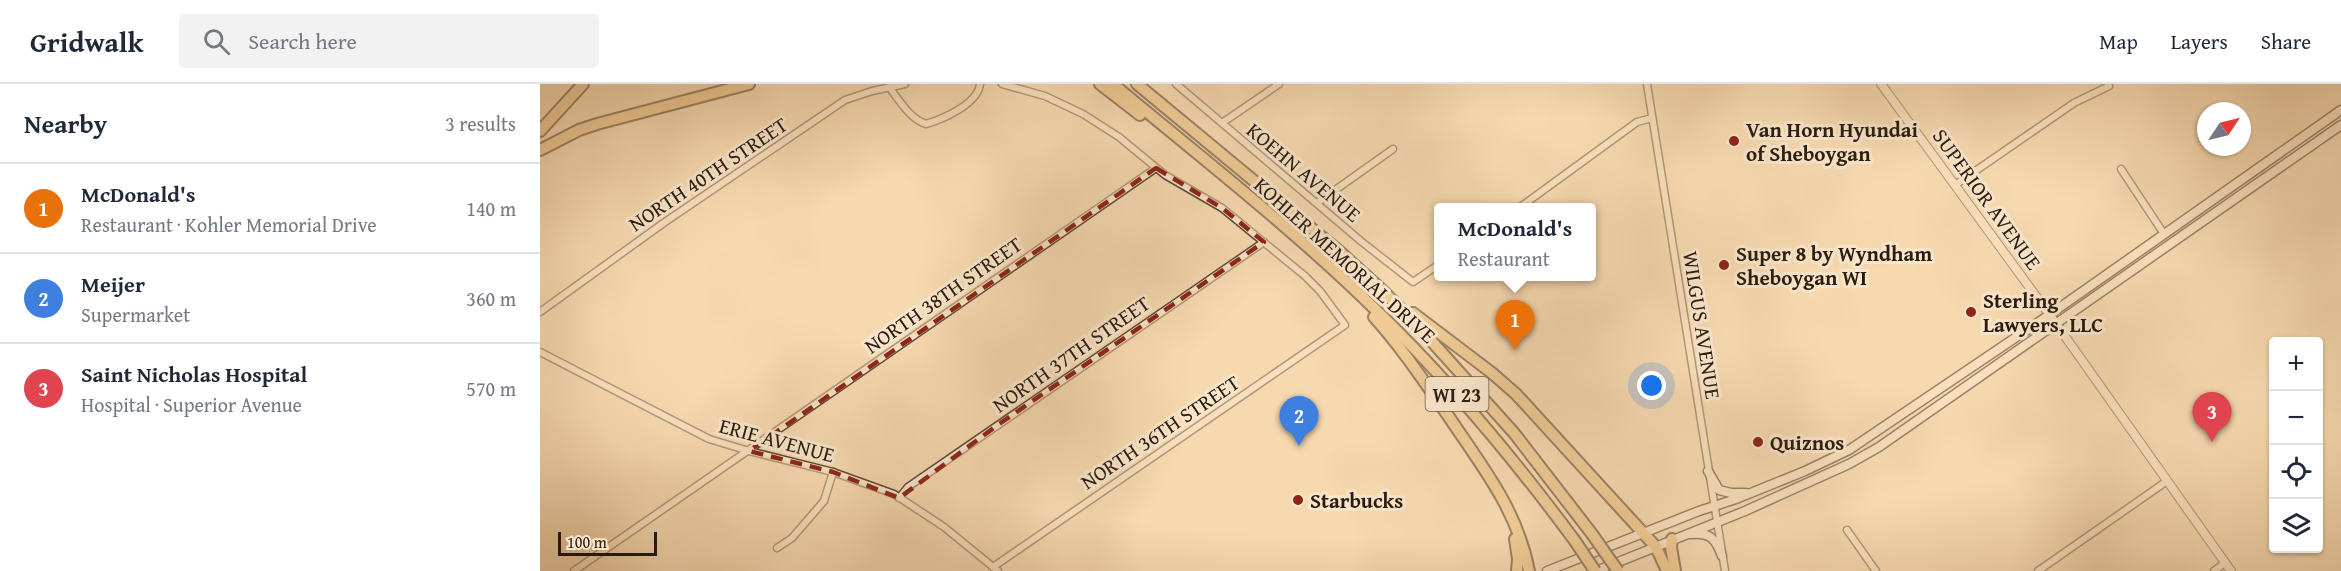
<!DOCTYPE html>
<meta charset="utf-8">
<style>
body{margin:0;font-family:"Gentium Book Plus",serif;background:#f2f2f3;color:#1f2937}
.controls{position:absolute;right:18px;bottom:18px;display:grid;overflow:hidden;border-radius:6px;box-shadow:0 2px 4px #0004}
.controls button{width:54px;height:54px;display:grid;place-items:center;padding:0;border:0;border-bottom:2px solid #e0e1e3;background:#fff;color:#1f2937;font:30px sans-serif}
.compass{position:absolute;left:1657px;top:18px;width:54px;height:54px;border-radius:50%;background:#fff;box-shadow:0 2px 4px #0004;rotate:55deg}
.scale{position:absolute;left:18px;bottom:15px;width:99px;box-sizing:border-box;padding-left:6px;border:3px solid #2a1c0d;border-top:0;font-size:16px;line-height:21px;white-space:nowrap;color:#2a1c0d;-webkit-text-stroke:4px #fae6cc;paint-order:stroke}
.you{position:absolute;left:1112px;top:302px;width:21px;height:21px;margin:-15px;border:4px solid #fff;border-radius:50%;background:#1a73e8;box-shadow:0 0 0 9px #1a73e833}
.badge{display:grid;place-items:center;width:39px;height:39px;border-radius:50%;background:#8f2418;color:#fff;font-size:20px;font-weight:700}
.pin{position:absolute;translate:-50% -50px;filter:drop-shadow(0 2px 3px #0008)}
.pin::after{content:'';position:absolute;top:32px;width:21px;height:18px;background:inherit;clip-path:polygon(0 0,100% 0,50% 100%)}
.popup{position:absolute;left:894px;top:119px;width:162px;height:78px;box-sizing:border-box;display:grid;place-content:center;border-radius:6px;background:#fff;filter:drop-shadow(0 2px 4px #0005);font-size:20px;white-space:nowrap;color:#747a83}
.popup b{font-size:22px;color:#1f2937}
.popup::after{content:'';position:absolute;left:50%;top:100%;margin-left:-12px;border:12px solid transparent;border-top-color:#fff}
.list{margin:0;padding:0;list-style:none}
h2{display:flex;justify-content:space-between;align-items:center;height:78px;margin:0;padding:0 24px;font-size:26px}
h2 small{font-size:20px;font-weight:400;color:#747a83}
.list li{display:grid;grid-template-columns:39px 1fr auto;gap:18px;align-items:center;box-sizing:border-box;height:90px;padding:0 24px;border-top:2px solid #e0e1e3}
.list b{display:block;font-size:22px;white-space:nowrap}
.list p{margin:0;font-size:20px;white-space:nowrap;color:#747a83}
.list em{font-size:20px;font-style:normal;color:#747a83}
.icon{flex:none;width:33px;height:33px;fill:none;stroke:currentColor;stroke-width:2;stroke-linecap:round;stroke-linejoin:round}
.map{position:relative;flex:none;width:1801px;height:487px;overflow:hidden}
header{display:flex;align-items:center;gap:36px;box-sizing:border-box;height:84px;padding:0 30px;background:#fff;border-bottom:2px solid #e0e1e3}
header strong{font-size:28px}
nav{display:flex;gap:33px;margin-inline-start:auto;font-size:21px}
.search{width:420px;height:54px;background:#f2f2f3;display:flex;align-items:center;gap:15px;box-sizing:border-box;padding:0 21px;border-radius:6px;color:#747a83;font-size:22px}
main{display:flex}
aside{flex:1;background:#fff}
.map>svg:first-child{display:block}
.lines{fill:none;stroke-linecap:round;stroke-linejoin:round}
.minor-casing{stroke:#5d4b36;stroke-width:9}
.tertiary-casing{stroke:#5d4b36;stroke-width:10}
.secondary-casing{stroke:#2a1c0d;stroke-width:11}
.motorway-casing{stroke:#2a1c0d;stroke-width:14}
.minor{stroke:#fae6cc;stroke-width:6}
.tertiary{stroke:#fae6cc;stroke-width:8}
.secondary{stroke:#fae6cc;stroke-width:8}
.motorway{stroke:#ecbc78;stroke-width:10}
.motorway-bridge-casing{stroke:#2a1c0d;stroke-width:14;stroke-linecap:butt}
.motorway-bridge{stroke:#ecbc78;stroke-width:10}
.marked{fill:none;stroke:#8f2418;stroke-width:4.5;stroke-dasharray:12 8;stroke-linejoin:round}
.poi-dot{fill:#8f2418;stroke:#fae6cc;stroke-width:2}
.labels{text-anchor:middle;dominant-baseline:central;stroke-width:6;stroke-linejoin:round;paint-order:stroke}
.shield{fill:#fae6cc;stroke:#685946;stroke-width:1.5}
.shield-label{font-size:20px;font-weight:bold;fill:#2a1c0d}
.poi-label{font-size:21px;font-weight:bold;fill:#2a1c0d;stroke:#fae6cc;text-anchor:start}
.street-label{font-size:21px;fill:#2a1c0d;stroke:#fae6cc}
</style>
<header>
<strong>Gridwalk</strong>
<div class="search"><svg class="icon" aria-label="search" viewBox="0 0 24 24"><circle cx="10" cy="10" r="6"/><path d="M15 15l6 6"/></svg>Search here</div>
<nav><a>Map</a><a>Layers</a><a>Share</a></nav>
</header>
<main>
<aside>
<h2>Nearby<small>3 results</small></h2>
<ul class="list">
<li><span class="badge" style="background:#e8710a">1</span><div><b>McDonald's</b><p>Restaurant · Kohler Memorial Drive</p></div><em>140 m</em></li>
<li><span class="badge" style="background:#3f7fe0">2</span><div><b>Meijer</b><p>Supermarket</p></div><em>360 m</em></li>
<li><span class="badge" style="background:#e0444e">3</span><div><b>Saint Nicholas Hospital</b><p>Hospital · Superior Avenue</p></div><em>570 m</em></li>
</ul>
</aside>
<div class="map">
<svg width="1801" height="487" viewBox="0 0 1801 487">
<rect width="100%" height="100%" fill="#f7d9b0"/>
<filter id="stains"><feTurbulence type="fractalNoise" baseFrequency=".00333" numOctaves="4"/><feColorMatrix values="0 0 0 0 .2 0 0 0 0 .09 0 0 0 0 .02 0 0 0 .5 -.17"/></filter>
<radialGradient id="worn" r=".72"><stop offset=".6" stop-color="#630" stop-opacity="0"/><stop offset="1" stop-color="#630" stop-opacity=".3"/></radialGradient>
<g class="lines">
<defs>
<g id="minor">
<path d="M636 0 822 158 873 198 898 181"/>
<path d="M1107 0 1185 487"/>
<path d="M349 3C360 17 369 34 386 40 403 35 438 20 440 0"/>
<path d="M682 39 739 0"/>
<path d="M1581 85 1624 150"/>
<path d="M1415 101 1534 19 1569 2"/>
<path d="M777 119 853 65"/>
<path d="M979 124 1097 38 1112 34"/>
<path d="M0 228 125 138 305 16 332 7 365 0"/>
<path d="M0 268 169 355 209 367 293 388 354 410 404 443 458 487"/>
<path d="M359 414 368 403 724 158"/>
<path d="M1307 446 1336 487"/>
<path d="M237 464 252 454 284 417 293 388"/>
<path d="M453 483 805 241 780 207 765 192 682 124 625 91 579 53 543 30 505 12 462 0"/>
<path d="M34 487 616 84"/>
<path d="M1498 487 1627 397"/>
<path d="M1674 487 1685 479"/>
</g>
<path id="tertiary" d="M1341 0 1517 241 1691 487"/>
<g id="secondary">
<path d="M1168 387 1179 406 1191 409H1206"/>
<path d="M1151 450C1170 448 1176 455 1182 472"/>
<path d="M1007 487 1159 427 1196 415 1265 387 1309 366 1509 231 1801 26"/>
<path d="M1056 487 1205 427 1309 380 1339 363 1801 41"/>
</g>
<g id="motorway">
<path d="M560 0 600 31"/>
<path d="M573 0C663 75 756 147 839 229 911 299 975 376 1035 457"/>
<path d="M597 0 800 168 843 207 878 242 974 349 1052 450"/>
<path d="M0 47 43 0"/>
<path d="M0 66 39 46 57 40 209 0"/>
<path d="M873 229 952 289 976 310 1116 463 1127 487"/>
<path d="M834 233C862 264 885 299 909 333 943 384 977 425 989 487"/>
<path d="M975 455 978 475 977 487"/>
<path d="M1132 455 1131 463 1135 487"/>
</g>
</defs>
<!-- minor casing -->
<use href="#minor" class="minor-casing"/>
<!-- tertiary casing -->
<use href="#tertiary" class="tertiary-casing"/>
<!-- secondary casing -->
<use href="#secondary" class="secondary-casing"/>
<!-- motorway casing -->
<use href="#motorway" class="motorway-casing"/>
<!-- minor -->
<use href="#minor" class="minor"/>
<!-- tertiary -->
<use href="#tertiary" class="tertiary"/>
<!-- secondary -->
<use href="#secondary" class="secondary"/>
<!-- motorway -->
<use href="#motorway" class="motorway"/>
<defs>
<g id="motorway-bridge">
<path d="M1052 450 1078 487"/>
<path d="M1035 457 1055 487"/>
</g>
</defs>
<!-- motorway-bridge casing -->
<use href="#motorway-bridge" class="motorway-bridge-casing"/>
<!-- motorway-bridge -->
<use href="#motorway-bridge" class="motorway-bridge"/>
</g>
<!-- marked area -->
<path d="M0 0H1801V487H0ZM616 84 682 124 724 158 459 340 359 414 293 388 209 367Z" fill="#f7d9b0" fill-opacity=".55" fill-rule="evenodd"/>
<path class="marked" d="M616 84 682 124 724 158 459 340 359 414 293 388 209 367Z"/>
<!-- markers -->
<g class="poi-dot">
<circle cx="1194" cy="57" r="6"/>
<circle cx="1184" cy="181" r="6"/>
<circle cx="1431" cy="228" r="6"/>
<circle cx="1218" cy="358" r="6"/>
<circle cx="758" cy="416" r="6"/>
</g>
<g class="labels">
<!-- shield labels -->
<rect class="shield" x="885.5" y="293" width="63" height="34" rx="4.5"/>
<g class="shield-label">
<text x="917" y="310">WI 23</text>
</g>
<!-- poi labels -->
<g class="poi-label">
<text x="1206" y="45">Van Horn Hyundai<tspan x="1206" dy="24">of Sheboygan</tspan></text>
<text x="1196" y="169">Super 8 by Wyndham<tspan x="1196" dy="24">Sheboygan WI</tspan></text>
<text x="1443" y="216">Sterling<tspan x="1443" dy="24">Lawyers, LLC</tspan></text>
<text x="1230" y="358">Quiznos</text>
<text x="770" y="416">Starbucks</text>
</g>
<!-- street labels -->
<g class="street-label">
<text transform="translate(764 88) rotate(40)">KOEHN AVENUE</text>
<text transform="translate(168 90) rotate(-34)">NORTH 40TH STREET</text>
<text transform="translate(1447 115) rotate(54)">SUPERIOR AVENUE</text>
<text transform="translate(805 176) rotate(42)">KOHLER MEMORIAL DRIVE</text>
<text transform="translate(403 211) rotate(-35)">NORTH 38TH STREET</text>
<text transform="translate(1162 241) rotate(81)">WILGUS AVENUE</text>
<text transform="translate(531 270) rotate(-35)">NORTH 37TH STREET</text>
<text transform="translate(620 348) rotate(-34)">NORTH 36TH STREET</text>
<text transform="translate(237 356) rotate(15)">ERIE AVENUE</text>
</g>
</g>
<rect width="100%" height="100%" filter="url(#stains)"/>
<rect width="100%" height="100%" fill="url(#worn)"/>
</svg>
<div class="controls">
<button>+</button>
<button>−</button>
<button><svg class="icon" aria-label="locate" viewBox="0 0 24 24"><circle cx="12" cy="12" r="6"/><path d="M12 2v4M12 18v4M2 12h4M18 12h4"/></svg></button>
<button><svg class="icon" aria-label="layers" viewBox="0 0 24 24"><path d="M12 4l9 5-9 5-9-5zM3 14l9 5 9-5"/></svg></button>
</div>
<svg class="compass" viewBox="-18 -18 36 36"><path d="M0-13l5 13h-10z" fill="#e53935"/><path d="M0 13l5-13h-10z" fill="#747a83"/></svg>
<div class="scale">100 m</div>
<div class="you"></div>
<div class="pin badge" style="left:975px;top:266px;background:#e8710a">1</div>
<div class="popup"><b>McDonald's</b>Restaurant</div>
<div class="pin badge" style="left:759px;top:362px;background:#3f7fe0">2</div>
<div class="pin badge" style="left:1672px;top:358px;background:#e0444e">3</div>
</div>
</main>
